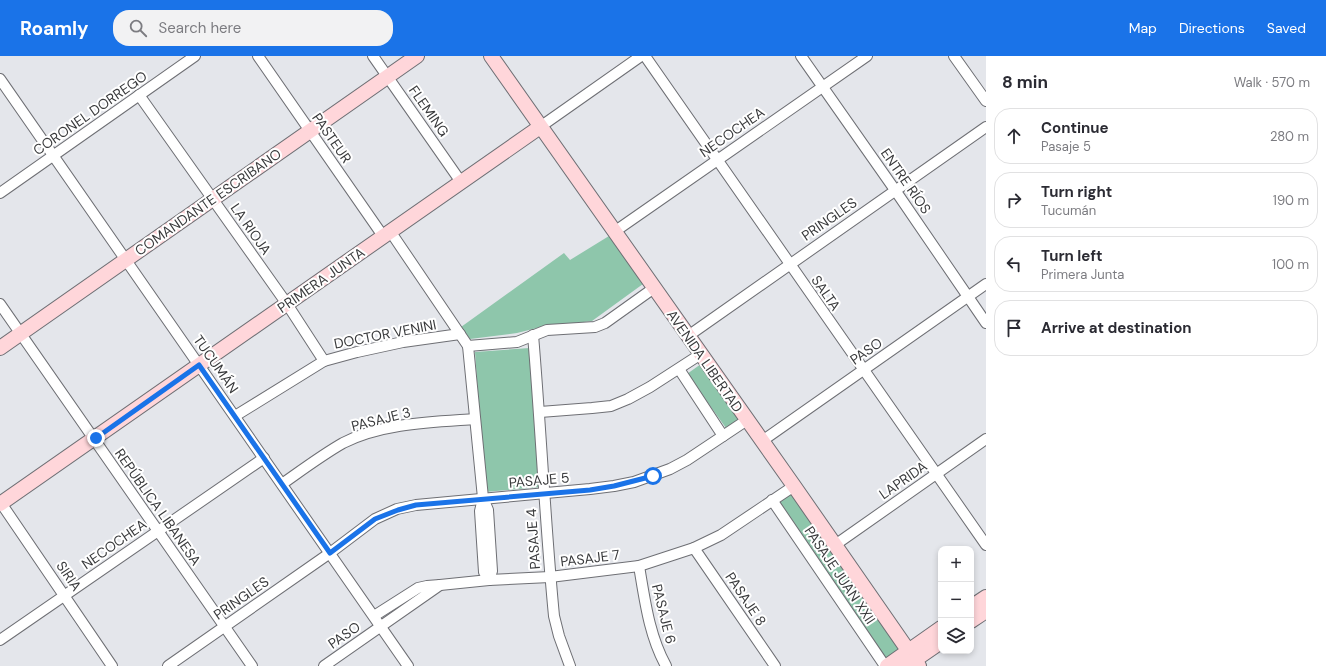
<!DOCTYPE html>
<meta charset="utf-8">
<style>
body{margin:0;font-family:"DM Sans",sans-serif;background:#f2f2f3;color:#2b2b33}
.controls{position:absolute;right:12px;bottom:12px;display:grid;overflow:hidden;border-radius:8px;box-shadow:0 2px 6px #0003}
.controls button{width:36px;height:36px;display:grid;place-items:center;padding:0;border:0;border-bottom:1px solid #e1e1e2;background:#fff;color:#2b2b33;font:20px sans-serif}
.stop{position:absolute;width:12px;height:12px;margin:-9px;border:3px solid #1a73e8;border-radius:50%;background:#fff}
.stop.end{background:#1a73e8;border-color:#fff;box-shadow:0 1px 4px #0008}
.list{margin:0;padding:0;list-style:none}
h2{display:flex;justify-content:space-between;align-items:center;height:52px;margin:0;padding:0 16px;font-size:17px}
h2 small{font-size:13px;font-weight:400;color:#7c7c81}
.list li{display:grid;grid-template-columns:26px 1fr auto;gap:12px;align-items:center;box-sizing:border-box;height:56px;margin:0 8px 8px;padding:0 8px;border:1px solid #e1e1e2;border-radius:16px}
.list b{display:block;font-size:15px;white-space:nowrap}
.list p{margin:0;font-size:13px;white-space:nowrap;color:#7c7c81}
.list em{font-size:13px;font-style:normal;color:#7c7c81}
.icon{flex:none;width:22px;height:22px;fill:none;stroke:currentColor;stroke-width:2;stroke-linecap:round;stroke-linejoin:round}
.map{position:relative;flex:none;width:986px;height:610px;overflow:hidden}
header{display:flex;align-items:center;gap:24px;box-sizing:border-box;height:56px;padding:0 20px;background:#1a73e8;color:#fff}
header strong{font-size:19px}
nav{display:flex;gap:22px;margin-inline-start:auto;font-size:14px}
.search{width:280px;height:36px;background:#f2f2f3;display:flex;align-items:center;gap:10px;box-sizing:border-box;padding:0 14px;border-radius:16px;color:#7c7c81;font-size:15px}
main{display:flex}
aside{flex:1;background:#fff}
.map>svg:first-child{display:block}
.green{fill:#8ec6ab}
.lines{fill:none;stroke-linecap:round;stroke-linejoin:round}
.street-casing{stroke:#6e6f74;stroke-width:12}
.secondary-casing{stroke:#6e6f74;stroke-width:16}
.street{stroke:#fff;stroke-width:10}
.secondary{stroke:#ffd6da;stroke-width:14}
.route{stroke:#1a73e8;stroke-width:5}
.labels{text-anchor:middle;dominant-baseline:central;stroke-width:4;stroke-linejoin:round;paint-order:stroke}
.street-label{font-size:14px;fill:#393a3c;stroke:#fff}
</style>
<header>
<strong>Roamly</strong>
<div class="search"><svg class="icon" aria-label="search" viewBox="0 0 24 24"><circle cx="10" cy="10" r="6"/><path d="M15 15l6 6"/></svg>Search here</div>
<nav><a>Map</a><a>Directions</a><a>Saved</a></nav>
</header>
<main>
<div class="map">
<svg width="986" height="610" viewBox="0 0 986 610">
<rect width="100%" height="100%" fill="#e4e6eb"/>
<!-- green -->
<g class="green">
<path d="M609 180 643 228 592 265 541 271 517 277 470 283 461 271 564 197 570 204Z"/>
<path d="M530 292 540 431 485 436 475 296Z"/>
<path d="M701 308 739 363 726 372 687 318Z"/>
<path d="M794 435 904 593 886 604 778 445Z"/>
</g>
<g class="lines">
<defs>
<g id="street">
<path d="M258 0 383 180"/>
<path d="M373 0 461 126"/>
<path d="M645 0 986 489"/>
<path d="M801 0 895 134 986 267"/>
<path d="M954 0 986 45"/>
<path d="M0 23 408 610"/>
<path d="M139 39 287 248 324 305"/>
<path d="M540 71 641 0"/>
<path d="M0 137 195 0"/>
<path d="M390 175 468 290 483 442 488 454 492 515 489 524"/>
<path d="M614 176 867 0"/>
<path d="M0 248 252 610"/>
<path d="M533 279C541 373 545 467 554 560L559 580 570 610"/>
<path d="M688 280 986 71"/>
<path d="M468 290 517 286 547 274 595 271 605 267 654 232"/>
<path d="M679 313 723 380"/>
<path d="M540 356 592 352 611 350 628 343 650 331 701 298"/>
<path d="M235 360 324 305 357 296 403 286 460 278"/>
<path d="M762 385 986 228"/>
<path d="M282 428C302 414 322 399 343 387 382 367 433 366 475 363"/>
<path d="M483 442 480 455 484 516 489 524"/>
<path d="M772 444 885 610"/>
<path d="M1 447 112 610"/>
<path d="M835 489 986 383"/>
<path d="M694 492 775 610"/>
<path d="M639 510C645 545 649 579 666 610"/>
<path d="M374 560 418 532 427 530 440 529"/>
<path d="M0 584 264 402"/>
<path d="M168 610 330 497 375 463 397 453 416 449 590 433 614 430 634 426 670 413 687 404 747 364"/>
<path d="M324 610 440 529 489 524 550 521 639 510 694 492 721 479 794 430"/>
</g>
<g id="secondary">
<path d="M491 0 794 430 919 610"/>
<path d="M0 292 417 0"/>
<path d="M0 448 540 71"/>
<path d="M971 551 986 541"/>
<path d="M971 565 986 555"/>
<path d="M887 610 941 572"/>
<path d="M906 610 941 586"/>
</g>
</defs>
<!-- street casing -->
<use href="#street" class="street-casing"/>
<!-- secondary casing -->
<use href="#secondary" class="secondary-casing"/>
<!-- street -->
<use href="#street" class="street"/>
<!-- secondary -->
<use href="#secondary" class="secondary"/>
</g>
<g class="lines">
<!-- route -->
<path class="route" d="M96 382 199 309 330 497 375 463 398 454 416 449 590 434 614 430 653 420"/>
</g>
<g class="labels">
<!-- street labels -->
<g class="street-label">
<text transform="translate(429 55) rotate(55)">FLEMING</text>
<text transform="translate(90 57) rotate(-35)">CORONEL DORREGO</text>
<text transform="translate(732 76) rotate(-35)">NECOCHEA</text>
<text transform="translate(332 82) rotate(55)">PASTEUR</text>
<text transform="translate(906 125) rotate(55)">ENTRE RÍOS</text>
<text transform="translate(208 146) rotate(-35)">COMANDANTE ESCRIBANO</text>
<text transform="translate(829 163) rotate(-35)">PRINGLES</text>
<text transform="translate(251 173) rotate(55)">LA RIOJA</text>
<text transform="translate(321 224) rotate(-35)">PRIMERA JUNTA</text>
<text transform="translate(826 237) rotate(55)">SALTA</text>
<text transform="translate(385 278) rotate(-11)">DOCTOR VENINI</text>
<text transform="translate(866 295) rotate(-35)">PASO</text>
<text transform="translate(705 305) rotate(55)">AVENIDA LIBERTAD</text>
<text transform="translate(216 308) rotate(55)">TUCUMÁN</text>
<text transform="translate(381 363) rotate(-14)">PASAJE 3</text>
<text transform="translate(539 424) rotate(-5)">PASAJE 5</text>
<text transform="translate(903 424) rotate(-35)">LAPRIDA</text>
<text transform="translate(158 451) rotate(55)">REPÚBLICA LIBANESA</text>
<text transform="translate(533 483) rotate(-94)">PASAJE 4</text>
<text transform="translate(114 488) rotate(-35)">NECOCHEA</text>
<text transform="translate(590 502) rotate(-7)">PASAJE 7</text>
<text transform="translate(840 519) rotate(56)">PASAJE JUAN XXII</text>
<text transform="translate(69 520) rotate(56)">SIRIA</text>
<text transform="translate(241 542) rotate(-35)">PRINGLES</text>
<text transform="translate(746 543) rotate(56)">PASAJE 8</text>
<text transform="translate(664 558) rotate(76)">PASAJE 6</text>
<text transform="translate(344 579) rotate(-35)">PASO</text>
</g>
</g>
</svg>
<div class="controls">
<button>+</button>
<button>−</button>
<button><svg class="icon" aria-label="layers" viewBox="0 0 24 24"><path d="M12 4l9 5-9 5-9-5zM3 14l9 5 9-5"/></svg></button>
</div>
<div class="stop" style="left:653px;top:420px"></div>
<div class="stop end" style="left:96px;top:382px"></div>
</div>
<aside>
<h2>8 min<small>Walk · 570 m</small></h2>
<ul class="list">
<li><svg class="icon" aria-label="ahead" viewBox="0 0 24 24"><path d="M12 20V5M6 11l6-6 6 6"/></svg><div><b>Continue</b><p>Pasaje 5</p></div><em>280 m</em></li>
<li><svg class="icon" aria-label="right" viewBox="0 0 24 24"><path d="M7 20v-9h11M14 6l5 5-5 5"/></svg><div><b>Turn right</b><p>Tucumán</p></div><em>190 m</em></li>
<li><svg class="icon" aria-label="left" viewBox="0 0 24 24"><path d="M17 20v-9H6M10 6l-5 5 5 5"/></svg><div><b>Turn left</b><p>Primera Junta</p></div><em>100 m</em></li>
<li><svg class="icon" aria-label="arrive" viewBox="0 0 24 24"><path d="M6 21V4h12l-3 4 3 4H6"/></svg><div><b>Arrive at destination</b></div></li>
</ul>
</aside>
</main>
